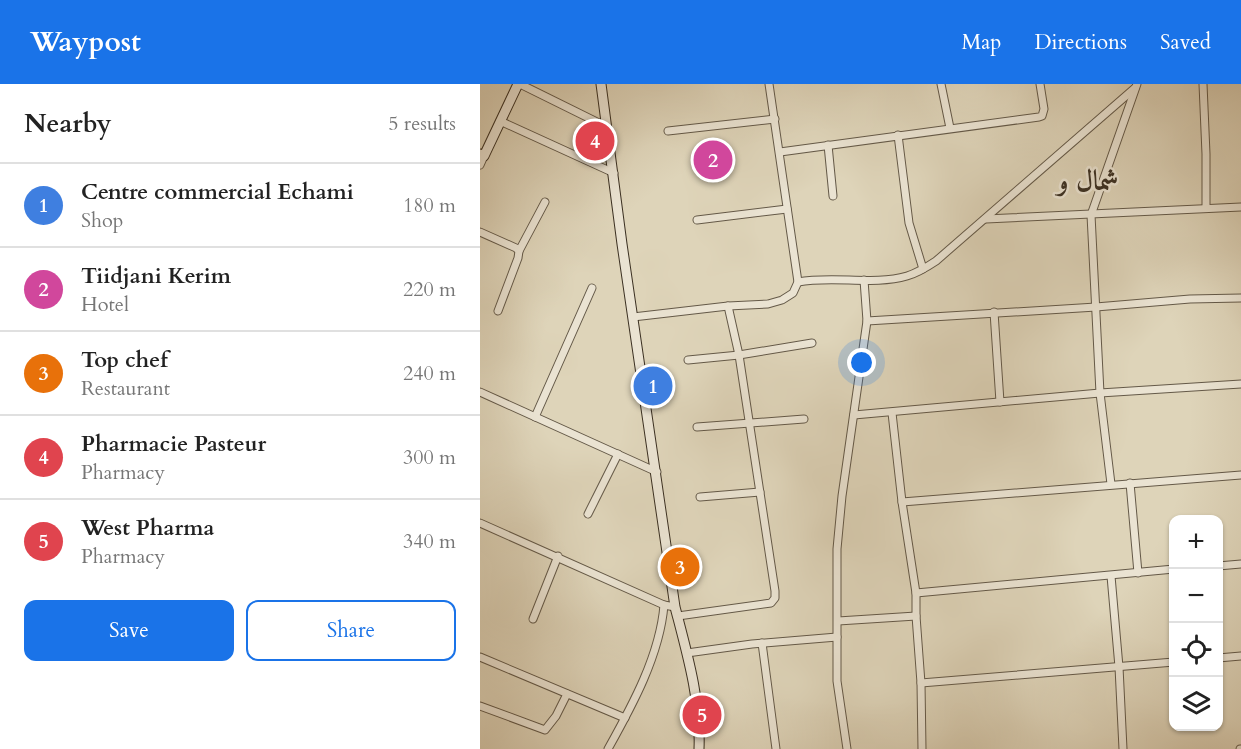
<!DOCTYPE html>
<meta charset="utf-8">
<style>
body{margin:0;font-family:Cardo,Amiri,serif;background:#f6f6f6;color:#222}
.controls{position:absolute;right:18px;bottom:18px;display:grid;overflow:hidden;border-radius:12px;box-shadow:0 2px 4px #0004}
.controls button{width:54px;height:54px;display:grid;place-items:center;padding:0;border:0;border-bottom:2px solid #e0e0e0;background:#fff;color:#222;font:30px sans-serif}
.you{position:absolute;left:382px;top:279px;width:21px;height:21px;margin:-15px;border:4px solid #fff;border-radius:50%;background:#1a73e8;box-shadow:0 0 0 9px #1a73e833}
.badge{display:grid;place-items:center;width:39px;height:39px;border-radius:50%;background:#1a73e8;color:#fff;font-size:20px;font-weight:700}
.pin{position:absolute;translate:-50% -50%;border:3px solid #fff;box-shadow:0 2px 6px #0006}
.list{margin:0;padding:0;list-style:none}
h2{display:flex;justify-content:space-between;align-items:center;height:78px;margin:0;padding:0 24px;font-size:26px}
h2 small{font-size:20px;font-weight:400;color:#767676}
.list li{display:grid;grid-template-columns:39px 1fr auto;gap:18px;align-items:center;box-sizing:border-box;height:84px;padding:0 24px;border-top:2px solid #e0e0e0}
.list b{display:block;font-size:22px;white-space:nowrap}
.list p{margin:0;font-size:20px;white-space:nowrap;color:#767676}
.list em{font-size:20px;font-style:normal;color:#767676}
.actions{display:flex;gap:12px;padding:18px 24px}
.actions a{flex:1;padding:14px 0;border:2px solid #1a73e8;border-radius:12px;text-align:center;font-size:21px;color:#1a73e8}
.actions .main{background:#1a73e8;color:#fff}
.icon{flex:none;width:33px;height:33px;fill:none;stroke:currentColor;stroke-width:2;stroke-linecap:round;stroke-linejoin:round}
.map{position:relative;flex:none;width:761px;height:665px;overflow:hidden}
header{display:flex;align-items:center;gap:36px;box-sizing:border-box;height:84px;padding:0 30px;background:#1a73e8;color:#fff}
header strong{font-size:28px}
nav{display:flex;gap:33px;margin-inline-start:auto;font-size:21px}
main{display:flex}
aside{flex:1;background:#fff}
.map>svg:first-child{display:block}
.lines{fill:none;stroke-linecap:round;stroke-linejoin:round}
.street-casing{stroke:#645948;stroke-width:9}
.secondary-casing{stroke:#3b3022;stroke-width:11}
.street{stroke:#eae3d2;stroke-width:7}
.secondary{stroke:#eae3d2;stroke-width:9}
.labels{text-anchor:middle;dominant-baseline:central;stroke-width:5;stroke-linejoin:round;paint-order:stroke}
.district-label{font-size:28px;font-weight:bold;fill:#3b3022;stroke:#eae3d2}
</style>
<header>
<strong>Waypost</strong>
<nav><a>Map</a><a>Directions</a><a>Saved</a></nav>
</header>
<main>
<aside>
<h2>Nearby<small>5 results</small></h2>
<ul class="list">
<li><span class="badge" style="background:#3f7fe0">1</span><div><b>Centre commercial Echami</b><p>Shop</p></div><em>180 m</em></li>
<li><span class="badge" style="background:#d1479c">2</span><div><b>Tiidjani Kerim</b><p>Hotel</p></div><em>220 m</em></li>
<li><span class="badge" style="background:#e8710a">3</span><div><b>Top chef</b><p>Restaurant</p></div><em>240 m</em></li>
<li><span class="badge" style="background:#e0444e">4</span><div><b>Pharmacie Pasteur</b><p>Pharmacy</p></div><em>300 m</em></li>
<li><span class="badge" style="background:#e0444e">5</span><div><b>West Pharma</b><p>Pharmacy</p></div><em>340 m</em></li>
</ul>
<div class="actions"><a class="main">Save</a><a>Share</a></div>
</aside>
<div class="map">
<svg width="761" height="665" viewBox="0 0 761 665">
<rect width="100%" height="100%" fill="#ded4b9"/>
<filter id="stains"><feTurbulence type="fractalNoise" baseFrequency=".00333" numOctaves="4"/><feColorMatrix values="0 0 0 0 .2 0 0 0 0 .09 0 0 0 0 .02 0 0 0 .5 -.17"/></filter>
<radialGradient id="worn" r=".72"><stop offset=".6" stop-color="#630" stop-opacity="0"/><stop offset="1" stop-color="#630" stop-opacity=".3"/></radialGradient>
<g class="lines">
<defs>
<g id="street">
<path d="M40 0 127 43"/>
<path d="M461 0 470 44"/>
<path d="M723 0 726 70V124"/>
<path d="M20 37 134 89"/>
<path d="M188 47 295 35"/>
<path d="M418 51 429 139 443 185"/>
<path d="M348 61 353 112"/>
<path d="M300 68 559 33 562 32 564 25 560 0"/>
<path d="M0 81 4 72"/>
<path d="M506 135 761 123"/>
<path d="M217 136 307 125"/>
<path d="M0 148 36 164 39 167 38 174 18 227"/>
<path d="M39 167 65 118"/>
<path d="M318 198C354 191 393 202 427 192 437 189 447 183 456 177L655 4"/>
<path d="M514 228 520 318"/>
<path d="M153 233 248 222 288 220 302 216 313 209 318 198 289 0"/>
<path d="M387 237 616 223 710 215 761 214"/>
<path d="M208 276 259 271 332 259"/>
<path d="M0 308 177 388"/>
<path d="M412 329 422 418 436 509V532L441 599 442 665"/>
<path d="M374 331 620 309 761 300"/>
<path d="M55 333 112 204"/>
<path d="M217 343 324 335"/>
<path d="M650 399 658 489"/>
<path d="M631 400 620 309 611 131 657 0"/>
<path d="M220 413 280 408"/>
<path d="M422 418 761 391"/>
<path d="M108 430 138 370"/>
<path d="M0 439 184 521 195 523"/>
<path d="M738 482 761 480"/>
<path d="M631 492 639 583 643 665"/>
<path d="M436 509 694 485"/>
<path d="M198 532 291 519 295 514V507L259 271 248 222"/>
<path d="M53 535 78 472"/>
<path d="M358 537 436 532"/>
<path d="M282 559 296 665"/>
<path d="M207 569 272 560 357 553"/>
<path d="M0 573 145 634"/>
<path d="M738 574 761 572"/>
<path d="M441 599 694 578"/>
<path d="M0 622 65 646 76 632 87 610"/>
<path d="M128 665C152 622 180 571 184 521"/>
<path d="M367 665 357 597V465L362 412 387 237 384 196"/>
<path d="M760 665H761"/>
</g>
<g id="secondary">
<path d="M121 0 142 160 195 523C207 569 221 617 219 665"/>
<path d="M0 70 4 72 38 0"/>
</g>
</defs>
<!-- street casing -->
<use href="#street" class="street-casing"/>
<!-- secondary casing -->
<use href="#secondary" class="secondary-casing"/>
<!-- street -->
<use href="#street" class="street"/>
<!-- secondary -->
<use href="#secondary" class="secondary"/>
</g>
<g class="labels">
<!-- district labels -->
<g class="district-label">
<text x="608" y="97">شمال و</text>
</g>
</g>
<rect width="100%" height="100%" filter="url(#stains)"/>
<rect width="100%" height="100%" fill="url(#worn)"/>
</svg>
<div class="controls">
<button>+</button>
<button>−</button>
<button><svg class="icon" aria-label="locate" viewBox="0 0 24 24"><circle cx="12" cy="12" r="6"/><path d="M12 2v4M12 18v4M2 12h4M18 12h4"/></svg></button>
<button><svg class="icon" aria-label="layers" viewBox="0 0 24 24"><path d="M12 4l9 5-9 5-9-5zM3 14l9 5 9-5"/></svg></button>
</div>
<div class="you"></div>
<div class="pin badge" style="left:173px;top:302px;background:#3f7fe0">1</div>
<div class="pin badge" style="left:233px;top:76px;background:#d1479c">2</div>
<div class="pin badge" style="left:200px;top:483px;background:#e8710a">3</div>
<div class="pin badge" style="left:115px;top:57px;background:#e0444e">4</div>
<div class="pin badge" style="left:222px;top:631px;background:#e0444e">5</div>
</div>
</main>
